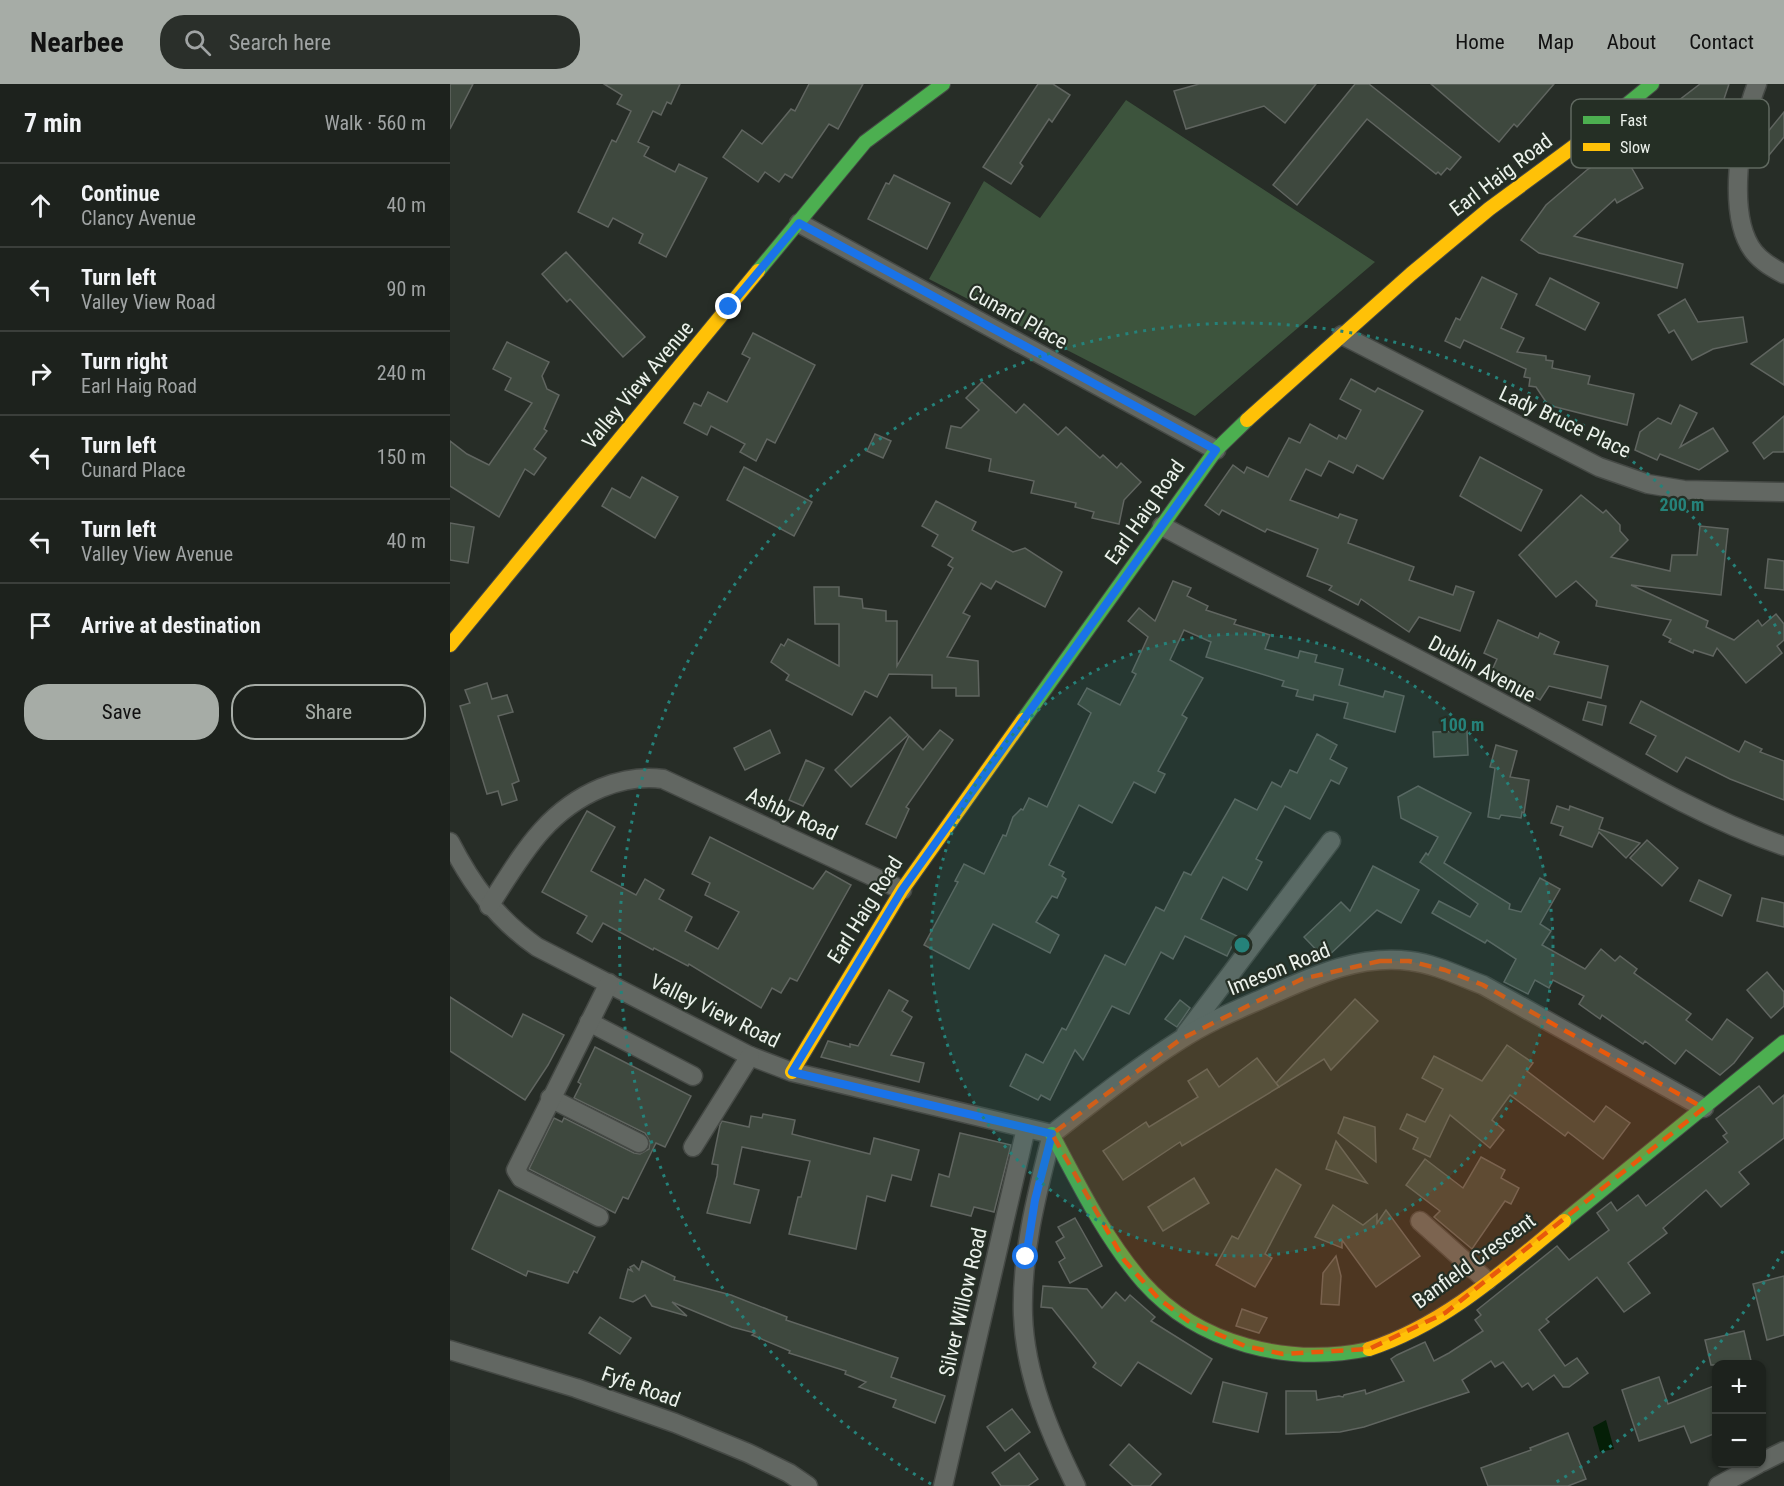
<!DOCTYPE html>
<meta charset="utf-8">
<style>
body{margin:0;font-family:"Roboto Condensed",sans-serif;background:#2a2f2a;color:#f1f3f6}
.controls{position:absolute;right:18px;bottom:18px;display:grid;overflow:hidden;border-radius:12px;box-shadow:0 2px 4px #0004}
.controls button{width:54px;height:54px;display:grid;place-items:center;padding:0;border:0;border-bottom:2px solid #3b3f3b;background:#1d221d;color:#f1f3f6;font:30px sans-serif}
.stop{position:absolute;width:18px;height:18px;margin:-14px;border:4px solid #1a73e8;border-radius:50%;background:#fff}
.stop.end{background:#1a73e8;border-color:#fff;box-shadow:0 2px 6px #0008}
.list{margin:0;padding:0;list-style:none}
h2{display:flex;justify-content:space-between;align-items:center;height:78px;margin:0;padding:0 24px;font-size:26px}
h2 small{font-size:20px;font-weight:400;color:#a0a4a4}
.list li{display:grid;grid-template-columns:39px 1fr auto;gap:18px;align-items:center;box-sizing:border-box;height:84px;padding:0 24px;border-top:2px solid #3b3f3b}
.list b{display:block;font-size:22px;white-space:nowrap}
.list p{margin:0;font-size:20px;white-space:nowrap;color:#a0a4a4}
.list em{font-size:20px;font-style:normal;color:#a0a4a4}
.actions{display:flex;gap:12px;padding:18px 24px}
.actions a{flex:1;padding:14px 0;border:2px solid #a6aca6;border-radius:24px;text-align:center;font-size:21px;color:#a6aca6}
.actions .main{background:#a6aca6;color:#111}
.icon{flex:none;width:33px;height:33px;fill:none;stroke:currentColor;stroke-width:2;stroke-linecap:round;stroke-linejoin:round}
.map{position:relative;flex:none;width:1334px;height:1402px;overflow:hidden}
header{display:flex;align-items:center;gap:36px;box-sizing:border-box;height:84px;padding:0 30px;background:#a6aca6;color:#111}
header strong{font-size:28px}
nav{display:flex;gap:33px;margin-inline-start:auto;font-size:21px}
.search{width:420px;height:54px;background:#2a2f2a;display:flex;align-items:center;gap:15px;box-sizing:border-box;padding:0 21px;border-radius:24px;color:#a0a4a4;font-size:22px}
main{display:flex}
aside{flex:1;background:#1d221d}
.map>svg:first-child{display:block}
.green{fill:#3d543d}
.water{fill:#051f07}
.building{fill:#3e483e;stroke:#606560;stroke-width:1.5}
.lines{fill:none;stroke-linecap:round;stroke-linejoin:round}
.street-casing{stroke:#454945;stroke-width:21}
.fast-casing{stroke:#454945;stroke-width:16}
.slow-casing{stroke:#454945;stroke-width:16}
.street{stroke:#626762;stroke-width:18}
.fast{stroke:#4caf50;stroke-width:14}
.slow{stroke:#ffc107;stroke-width:14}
.route{stroke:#1a73e8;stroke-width:8}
.marked{fill:#e8590c;fill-opacity:0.2;stroke:#e8590c;stroke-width:4.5;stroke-dasharray:12 8;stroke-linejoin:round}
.ring{fill:none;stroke:#25827a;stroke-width:3;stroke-dasharray:3 6}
.labels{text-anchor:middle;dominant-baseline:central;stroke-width:4.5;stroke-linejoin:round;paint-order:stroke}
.street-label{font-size:21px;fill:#ebf1eb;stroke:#252f25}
.key{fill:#252f25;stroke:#606960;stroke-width:1.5}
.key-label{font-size:16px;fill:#ebf1eb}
.centre{fill:#25827a;stroke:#252f25;stroke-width:3}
.ring-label{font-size:18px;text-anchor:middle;font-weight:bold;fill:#25827a;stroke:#252f25;stroke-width:4.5;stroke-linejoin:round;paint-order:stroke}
</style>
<header>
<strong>Nearbee</strong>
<div class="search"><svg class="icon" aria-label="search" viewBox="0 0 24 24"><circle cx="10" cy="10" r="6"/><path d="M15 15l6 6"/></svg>Search here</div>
<nav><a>Home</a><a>Map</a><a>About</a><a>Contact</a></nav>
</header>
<main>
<aside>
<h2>7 min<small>Walk · 560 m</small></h2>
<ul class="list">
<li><svg class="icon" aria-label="ahead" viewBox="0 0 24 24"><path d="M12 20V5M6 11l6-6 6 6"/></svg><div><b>Continue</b><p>Clancy Avenue</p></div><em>40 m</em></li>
<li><svg class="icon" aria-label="left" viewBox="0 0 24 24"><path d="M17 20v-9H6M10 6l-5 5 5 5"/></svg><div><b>Turn left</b><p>Valley View Road</p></div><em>90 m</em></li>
<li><svg class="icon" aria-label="right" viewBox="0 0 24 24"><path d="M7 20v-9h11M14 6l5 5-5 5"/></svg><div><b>Turn right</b><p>Earl Haig Road</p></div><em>240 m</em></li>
<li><svg class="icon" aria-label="left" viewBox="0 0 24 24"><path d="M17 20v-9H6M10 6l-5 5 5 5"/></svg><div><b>Turn left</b><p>Cunard Place</p></div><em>150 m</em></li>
<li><svg class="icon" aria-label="left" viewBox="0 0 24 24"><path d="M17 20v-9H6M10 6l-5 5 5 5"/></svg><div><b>Turn left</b><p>Valley View Avenue</p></div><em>40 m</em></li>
<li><svg class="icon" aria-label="arrive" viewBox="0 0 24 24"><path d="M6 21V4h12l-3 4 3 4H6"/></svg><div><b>Arrive at destination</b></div></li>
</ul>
<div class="actions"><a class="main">Save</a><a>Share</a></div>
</aside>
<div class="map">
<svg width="1334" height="1402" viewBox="0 0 1334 1402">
<rect width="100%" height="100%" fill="#272d27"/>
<!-- green -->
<path class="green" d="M676 16 925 178 745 332 479 195 534 97 590 134Z"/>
<!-- water -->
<path class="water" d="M1156 1336 1164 1365 1150 1368 1143 1343Z"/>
<!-- building -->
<g class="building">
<path d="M0 0H23L0 45Z"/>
<path d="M154 0H230L221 20 217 18 211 31 203 27 188 58 199 63 194 72 225 88 229 80 257 94 216 173 189 159 193 150 163 134 158 143 128 128 162 56 166 58 181 27 167 20 172 11Z"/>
<path d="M359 0H413L388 45 379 40 342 94 335 90 329 98 315 88 308 98 273 73 292 46 312 60 341 25 345 27Z"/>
<path d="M588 0H603L620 11 602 38 599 35 570 79 573 82 561 100 533 83Z"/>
<path d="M749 0H866L835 39 814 22 736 45 724 7Z"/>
<path d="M905 0H919L1011 73 1000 86 997 84 991 91 988 88 986 90 917 35 847 121 823 101Z"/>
<path d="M981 0H1104L1067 43 1064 40 1049 58Z"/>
<path d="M1250 0H1279L1268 33 1224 20Z"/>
<path d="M1334 28V53L1315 76 1303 66Z"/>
<path d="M1159 73 1163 81 1176 74 1193 104 1167 119 1165 115 1124 152 1233 180 1227 204 1089 169 1071 156 1096 121 1138 85Z"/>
<path d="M444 91 500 119 477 165 418 135 436 99 439 100Z"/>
<path d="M116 168 195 253 173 273 120 215 117 218 92 190Z"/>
<path d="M1032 193 1067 210 1051 244 1074 254 1067 268 1096 272V276L1103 277 1102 284 1140 292 1138 300 1184 310 1177 341 1098 321 1086 303 1079 302 1080 294 1074 293 1076 285 1014 256 1010 264 995 257 1006 234 1010 236Z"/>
<path d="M1100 194 1149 219 1135 246 1086 221Z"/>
<path d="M1235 215 1248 238 1293 233 1297 258 1263 265 1242 276 1224 246 1219 249 1208 231Z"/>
<path d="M303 249 365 281 325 359 317 355 306 377 290 368 295 360 261 342 257 351 234 339 244 319 251 322 258 308 277 318 300 274 292 270Z"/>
<path d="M1334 255V301L1301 280Z"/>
<path d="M57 258 99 278 92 292 97 305 109 311 94 345 97 347 84 365 96 374 84 391 75 385 49 433 0 402V357L17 370 39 381 82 319 55 306 61 294 43 285Z"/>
<path d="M901 295 925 308 928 304 973 327 933 395 907 381 903 389 879 377 871 392 856 385 840 416 888 434 890 430 907 436 898 459 964 483 959 496 1003 511 1006 502 1024 508 1010 547 969 533 959 548 911 515 908 521 879 506 882 502 857 492 868 465 817 445 815 448 772 426 769 431 755 421 783 381 794 389 797 383 818 393 839 354 850 359 860 340 887 355 889 351 896 355 911 326 890 315Z"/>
<path d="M532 298 566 329 574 320 608 351 616 343 650 374 653 371 667 384 671 379 691 398 674 416 669 440 642 434 644 428 625 423 626 419 581 409 584 397 539 387 541 375 496 364 501 342 511 344 529 326 516 314Z"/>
<path d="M1230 321 1247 329 1230 363 1263 344 1278 367 1249 386 1210 370 1207 376 1185 366 1190 348 1208 334 1221 340Z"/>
<path d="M1334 332V368H1323L1314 375 1303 359Z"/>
<path d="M425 350 441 357 433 374 417 367Z"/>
<path d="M1030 373 1092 406 1071 447 1010 412Z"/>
<path d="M294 383 362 418 344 452 277 416Z"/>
<path d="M192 393 228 413 205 454 152 422 162 404 180 414Z"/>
<path d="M1131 411 1153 429 1156 426 1170 441V447L1178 456 1161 473 1220 487 1222 471H1247L1250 442 1278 445 1271 511 1181 501 1258 537 1256 543 1284 556 1308 536 1312 542 1326 530 1334 540V556L1327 562 1332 569 1296 599 1267 564 1263 572 1244 566 1243 569 1219 558 1221 555 1213 551 1221 536 1146 522 1147 517 1126 497 1106 513 1069 471Z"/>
<path d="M486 417 526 438 522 446 563 468 575 464 612 488 595 523 546 497 541 505 531 499 513 529 520 532 497 573 528 577 529 612H506V604H482V591L439 590 427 613 415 607 402 631 336 596 339 591 321 578 331 560 334 562 338 555 389 582V540H365L364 503H389V512L412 515 413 524 436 527V537H447V582L503 484 498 481 503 474 482 462 488 451 472 442Z"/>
<path d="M0 439 24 443 18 479 0 476Z"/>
<path d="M1318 475 1334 477V506L1315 504Z"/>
<path d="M723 497 741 504 737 512 758 522 756 526 786 536 784 540 820 551 815 565 848 574 850 567 867 571 865 578 893 585 889 601 933 613 935 607 954 612 945 648 894 634 898 619 864 611 863 616 846 612 848 606 832 602 834 597 756 573 761 558 734 546 720 576 753 594 732 631 737 634 708 687 715 690 705 709 684 698 662 739 629 721 599 781 614 788 612 792 616 795 607 814 602 812 586 838 609 851 600 869 543 840 519 885 474 861 508 798 505 797 514 780 534 790 553 751 556 752 563 733 571 725 573 726 579 714 597 723 641 629 628 620 637 604 670 621 686 590 682 588 698 553 678 537 689 524 705 537Z"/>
<path d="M1048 536 1088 554 1090 549 1109 558 1104 570 1158 582 1151 614 1099 602 1090 616 1068 603 1066 607 1038 595 1047 575 1034 569Z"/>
<path d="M37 599 42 615 57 611 63 628 48 632 69 697 62 700 67 716 52 721 48 707 37 710 10 622 20 619 15 606Z"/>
<path d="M1191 617 1289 668 1295 657 1312 665 1310 668 1334 677V716L1280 695 1236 673 1227 688 1196 670 1206 652 1180 639Z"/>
<path d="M1138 618 1156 622 1152 641 1133 636Z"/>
<path d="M440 633 458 651 401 703 385 686Z"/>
<path d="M320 646 330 669 295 686 284 664Z"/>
<path d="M490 646 503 656 456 723 459 725 446 754 416 740 459 652 473 666Z"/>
<path d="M1017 647 1018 671 984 673 983 648Z"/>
<path d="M867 650 887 661 880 675 897 684 889 700 881 696 860 735 835 722 806 775 812 778 797 806 773 793 751 835 787 852 777 872 735 852 723 875 711 868 679 930 662 922 633 976 625 966 600 1016 591 1011 588 1016 560 1002 576 970 593 979 612 944 616 946 655 871 675 881 706 823 714 827 734 788 741 791 785 715 807 726 822 698 831 703 840 686 847 689Z"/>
<path d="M1046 661 1067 667 1060 693 1079 696 1074 729 1072 728 1071 734 1051 731 1049 735 1038 733 1045 684 1040 683Z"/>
<path d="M356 676 374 684 353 722 339 716Z"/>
<path d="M968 702 1021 729 994 779 1060 820 1059 825 1071 828 1090 794 1110 805 1090 840 1101 847 1092 861 1135 885 1151 865 1165 877 1170 872 1187 885 1184 889 1241 930 1236 936 1262 956 1277 935 1303 954 1284 979 1270 991 1236 966 1225 980 1195 957 1193 960 1152 931 1150 935 1129 920 1134 912 1103 896 1099 904 1085 896 1078 910 1054 898 1066 875 1037 856 1035 859 982 829 989 817 1020 833 1028 820 970 778 976 769 978 771 988 753 951 734 948 713Z"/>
<path d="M1107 722 1119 726 1120 722 1153 734 1149 745 1190 759 1176 774 1149 748 1142 763 1110 751 1113 743 1101 739Z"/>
<path d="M137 727 165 743 141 787 186 811 195 795 214 806 209 815 242 833 235 847 268 865 289 828 255 811 260 799 242 790 260 753 363 805 376 787 401 801 347 897 340 894 331 909 322 904 311 924 239 880 238 882 204 864 203 866 153 839 142 858 127 849 137 832 92 808Z"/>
<path d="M1197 756 1228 784 1212 802 1180 774Z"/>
<path d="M923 782 969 806 951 839 927 826 875 875 854 853 891 818 900 827Z"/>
<path d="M1249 796 1281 811 1272 832 1240 817Z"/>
<path d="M1312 814 1334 819V843L1307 837Z"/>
<path d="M1317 888 1334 908V922L1321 934 1297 906Z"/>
<path d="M439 906 458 917 452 927 462 933 441 971 474 979 469 998 371 973 378 957 400 963V960L408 962Z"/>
<path d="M0 913 62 953 73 930 114 951 98 981 75 1016 0 967Z"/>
<path d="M905 915 928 937 881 986 874 975 829 1003 826 999Z"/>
<path d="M730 916 740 924 727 943 715 935Z"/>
<path d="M1057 961 1083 979 1077 987 1144 1038 1156 1022 1180 1039 1153 1075 1118 1048 1115 1052 1060 1011 1042 1036 1054 1046 1040 1064 1000 1031 980 1073 963 1065 968 1054 950 1045 957 1030 975 1038 993 1005 972 994 984 972 1032 997Z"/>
<path d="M145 963 241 1012 215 1063 206 1059 178 1115 173 1113 165 1129 79 1085 104 1034 112 1038 114 1034 184 1069 190 1070 199 1065 200 1058 195 1049 124 1014 131 1000 128 998Z"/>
<path d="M807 974 829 1003 732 1062 730 1058 673 1096 653 1067 696 1038 699 1043 748 1013 738 997 757 985 769 1003Z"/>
<path d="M1309 1002 1323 1020 1334 1011V1054L1289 1088 1299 1100 1271 1123 1256 1106 1213 1144 1217 1149 1178 1179 1200 1209 1174 1228 1147 1193 1096 1235 1099 1238 1089 1246 1115 1282 1127 1274 1138 1289 1119 1303H1113L1104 1291 1083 1306 1078 1299 1072 1303 1053 1278 1045 1283 1041 1277 1012 1296 1019 1308 914 1343 890 1348 836 1350V1307H866L867 1316 889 1312 893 1313 894 1311 915 1306 916 1310 954 1297 941 1275 947 1271 975 1258 984 1277 999 1269 1033 1247 1025 1236 1031 1231 1027 1226 1107 1162 1119 1176 1159 1146 1147 1129 1161 1118 1167 1127 1188 1111 1196 1122 1278 1058 1273 1052 1277 1049 1266 1035Z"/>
<path d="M313 1030 345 1036 342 1050 420 1070 424 1054 469 1066 461 1096 442 1091 435 1117 417 1112 406 1165 339 1150 348 1113H351L360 1077 292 1063 284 1100 309 1106 300 1139 257 1129 267 1092 268 1081 262 1080 270 1041 272 1037 299 1043 301 1032 312 1034Z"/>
<path d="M894 1033 925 1043 926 1078 888 1049Z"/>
<path d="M510 1049 561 1061 544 1128 524 1123 521 1132 481 1122 489 1090 499 1093Z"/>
<path d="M886 1057 917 1099 876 1085Z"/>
<path d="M1031 1073 1055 1086 1051 1094 1069 1104 1061 1120 1055 1117 1022 1165 984 1133 990 1127 956 1101 975 1075 1013 1104Z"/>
<path d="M826 1085 851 1101 815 1170 822 1174 805 1203 766 1181 782 1152 788 1155Z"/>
<path d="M744 1094 759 1119 713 1147 698 1123Z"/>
<path d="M49 1106 145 1153 127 1189 124 1187 118 1199 78 1187 76 1192 22 1165Z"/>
<path d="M883 1121 913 1141 927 1130V1139L936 1126 970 1172 926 1203 892 1156V1164L865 1153Z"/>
<path d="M625 1134 652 1182 620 1199 609 1178 615 1174 606 1158 614 1153 608 1143Z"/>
<path d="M886 1172 891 1192 889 1221 871 1220 873 1189Z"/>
<path d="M192 1177 225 1193 224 1196 281 1211 337 1233 336 1236 448 1274 441 1293 495 1312 485 1339 443 1323 446 1316 409 1303 416 1298 395 1290 396 1287 339 1269 340 1267 302 1251 305 1249 282 1243 222 1218 237 1232 202 1222 195 1211 183 1218 170 1214 178 1185 182 1187 180 1183 184 1181 189 1186Z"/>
<path d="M1334 1192V1251L1317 1256 1303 1200Z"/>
<path d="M593 1202 637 1205 652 1224 666 1208 675 1217 680 1211 705 1233 701 1237 762 1275 741 1310 688 1278 671 1302 643 1283 646 1279 602 1224 591 1223Z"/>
<path d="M792 1225 817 1234 809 1249 786 1242Z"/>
<path d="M150 1233 181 1254 170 1270 139 1249Z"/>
<path d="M1294 1247 1302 1281H1261L1255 1256Z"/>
<path d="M1209 1293 1218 1320 1266 1301V1349L1241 1359 1234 1342 1189 1357 1172 1306Z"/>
<path d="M773 1298 817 1309 808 1348 763 1338Z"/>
<path d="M562 1325 580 1348 555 1367 537 1343Z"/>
<path d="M1118 1349 1136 1395 1118 1402H1038L1031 1384 1081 1366 1080 1364Z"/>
<path d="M679 1360 711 1390 700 1402H683L660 1381Z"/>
<path d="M569 1369 588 1395 578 1402H551L542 1389Z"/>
</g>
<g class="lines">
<defs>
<g id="street">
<path d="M1307 0C1291 40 1275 131 1304 168 1312 178 1323 184 1334 190"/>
<path d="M349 139 766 366"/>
<path d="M892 251 1149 383 1198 400 1234 406 1334 408"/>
<path d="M712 442C827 504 944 561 1059 623 1150 671 1236 728 1334 762"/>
<path d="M0 758C22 801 47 835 87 863L300 972 342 988 602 1050"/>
<path d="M39 822C71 773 94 728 151 704 171 696 191 692 213 695L452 806"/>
<path d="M139 938 243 992"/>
<path d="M736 949 881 757"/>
<path d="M100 1014 189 1059"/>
<path d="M602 1050C643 1018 686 984 730 956 757 938 787 926 816 913 861 893 908 870 960 877 985 880 1009 892 1033 901L1254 1024"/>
<path d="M602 1050C587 1109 571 1170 573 1231 575 1291 600 1350 626 1402"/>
<path d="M243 1063 300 972"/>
<path d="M149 1133 71 1094 66 1086 159 899"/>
<path d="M970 1137 1037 1197"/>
<path d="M0 1266 126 1304 225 1339 298 1369 339 1389 358 1402"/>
<path d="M1312 1378 1334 1367"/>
<path d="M493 1402 576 1044"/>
<path d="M1268 1402 1308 1380"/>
</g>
<g id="fast">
<path d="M1142 49 1202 0"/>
<path d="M308 187 415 58 493 0"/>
<path d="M573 636 766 366 797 336"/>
<path d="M602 1050C629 1101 655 1154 693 1198 749 1261 839 1282 919 1265"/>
<path d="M1114 1137 1334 958"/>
</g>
<g id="slow">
<path d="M797 336 961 190 1039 125 1142 49"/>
<path d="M0 561 308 187"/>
<path d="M342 988 452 806 573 636"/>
<path d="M919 1265C995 1240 1053 1187 1114 1137"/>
</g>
</defs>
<!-- street casing -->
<use href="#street" class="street-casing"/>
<!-- fast casing -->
<use href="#fast" class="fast-casing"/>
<!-- slow casing -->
<use href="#slow" class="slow-casing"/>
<!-- street -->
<use href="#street" class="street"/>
<!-- fast -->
<use href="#fast" class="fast"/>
<!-- slow -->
<use href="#slow" class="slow"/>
</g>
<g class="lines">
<!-- route -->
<path class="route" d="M279 223 349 139 766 366 452 806 342 988 602 1050 585 1116 576 1173"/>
</g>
<!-- marked area -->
<path class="marked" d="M930 877H959L995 886 1033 901 1254 1024 995 1229 919 1265 833 1270 795 1262 738 1237 708 1214 674 1176 602 1050 731 955 852 895Z"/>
<!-- distance rings -->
<circle cx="792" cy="861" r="311" fill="#25827a" fill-opacity=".12"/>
<g class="ring">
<circle cx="792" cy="861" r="311"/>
<path d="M1333 1167A622 622 0 0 1 1103 1400M481 1400A622 622 0 1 1 1333 555"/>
</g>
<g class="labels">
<!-- street labels -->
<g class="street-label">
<text transform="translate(1051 91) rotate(-37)">Earl Haig Road</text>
<text transform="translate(568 233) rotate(29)">Cunard Place</text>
<text transform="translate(188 301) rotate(-50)">Valley View Avenue</text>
<text transform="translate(1115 338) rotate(25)">Lady Bruce Place</text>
<text transform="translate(695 428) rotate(-55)">Earl Haig Road</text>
<text transform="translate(1032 585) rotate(28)">Dublin Avenue</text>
<text transform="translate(342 730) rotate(25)">Ashby Road</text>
<text transform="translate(415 826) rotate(-58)">Earl Haig Road</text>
<text transform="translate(829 885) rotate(-22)">Imeson Road</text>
<text transform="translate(265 927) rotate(26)">Valley View Road</text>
<text transform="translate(1024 1177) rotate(-36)">Banfield Crescent</text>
<text transform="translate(513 1218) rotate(-77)">Silver Willow Road</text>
<text transform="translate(191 1303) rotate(20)">Fyfe Road</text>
</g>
</g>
<!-- legend -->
<rect x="1121" y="15" width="198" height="69" rx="9" class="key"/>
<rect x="1133" y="32" width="27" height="8" fill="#4caf50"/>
<rect x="1133" y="59" width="27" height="8" fill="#ffc107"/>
<g class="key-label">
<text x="1170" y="42">Fast</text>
<text x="1170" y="69">Slow</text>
</g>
<circle cx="792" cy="861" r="9" class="centre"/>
<g class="ring-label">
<text x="1232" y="427">200 m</text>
<text x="1012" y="647">100 m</text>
</g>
</svg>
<div class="controls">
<button>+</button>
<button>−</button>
</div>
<div class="stop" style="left:576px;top:1173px"></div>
<div class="stop end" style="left:279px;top:223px"></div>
</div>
</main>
